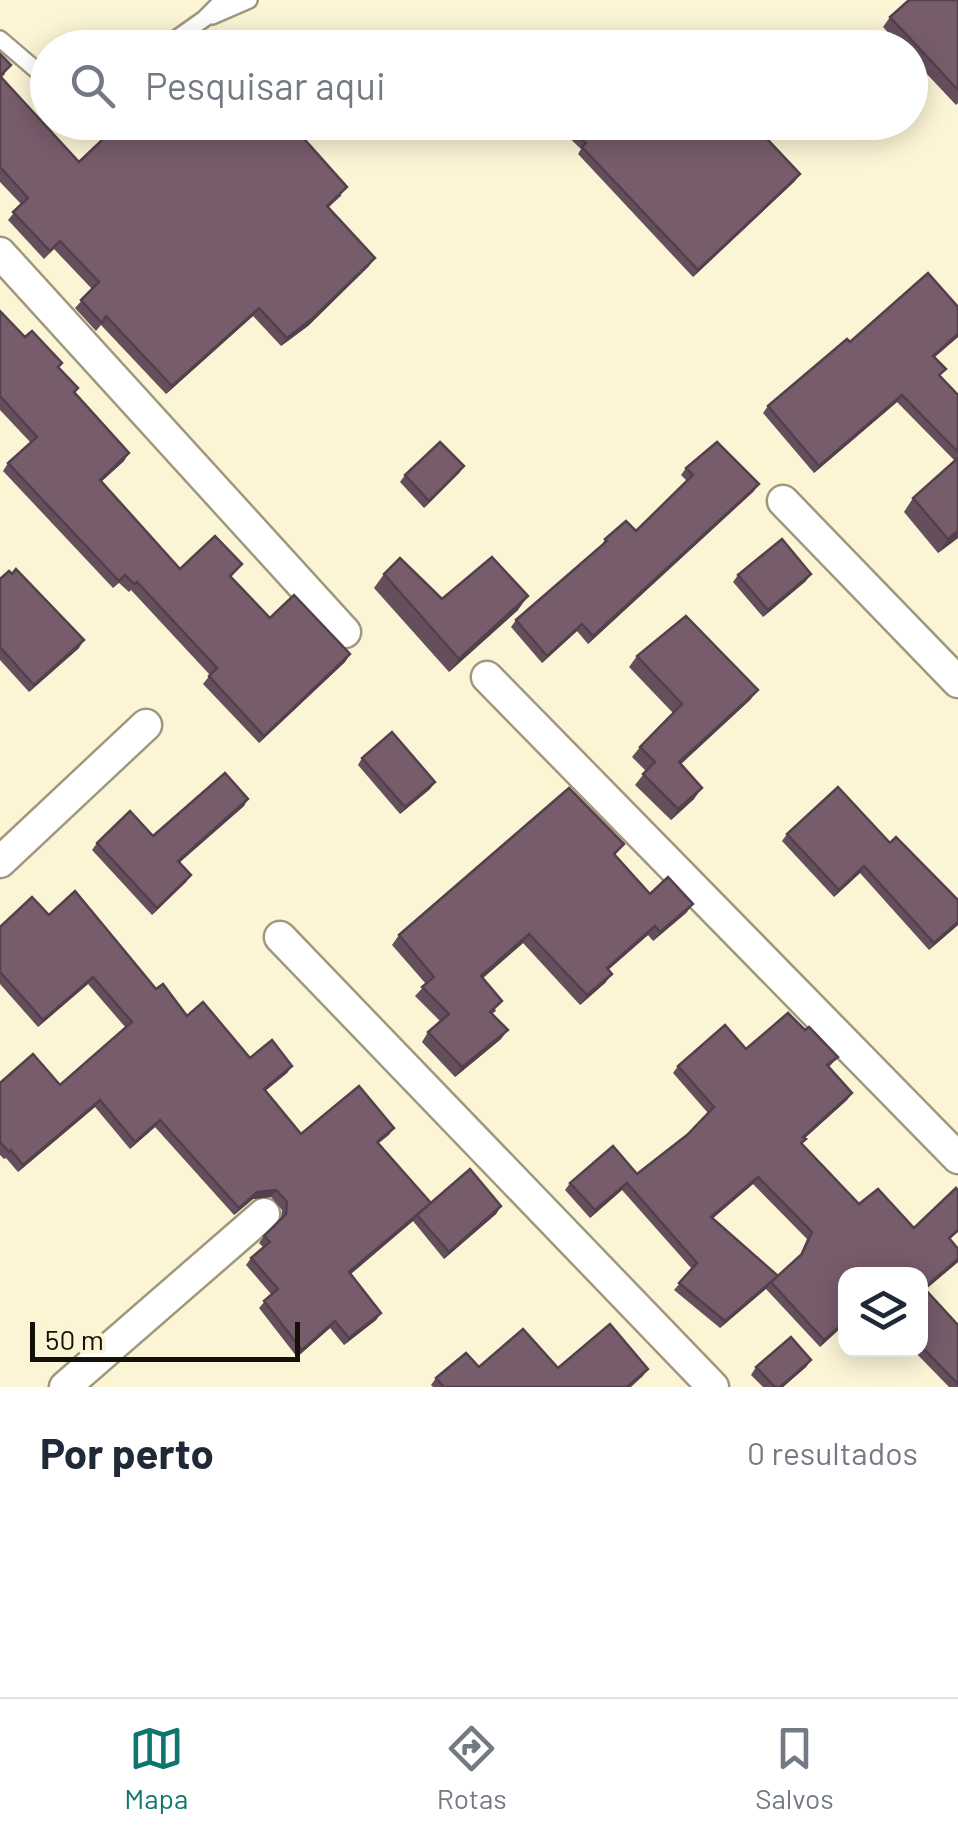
<!DOCTYPE html>
<html lang="pt">
<style>
body{margin:0;font-family:Barlow,sans-serif;background:#f6f6f7;color:#1f2937}
.controls{position:absolute;right:30px;bottom:30px;display:grid;overflow:hidden;border-radius:20px;box-shadow:0 5px 25px #0003}
.controls button{width:90px;height:90px;display:grid;place-items:center;padding:0;border:0;border-bottom:2px solid #e0e1e3;background:#fff;color:#1f2937;font:50px sans-serif}
.scale{position:absolute;left:30px;bottom:25px;width:270px;box-sizing:border-box;padding-left:10px;border:5px solid #141107;border-top:0;font-size:28px;line-height:35px;white-space:nowrap;color:#141107;-webkit-text-stroke:8px #fbf4d5;paint-order:stroke}
.list{margin:0;padding:0;list-style:none}
h2{display:flex;justify-content:space-between;align-items:center;height:130px;margin:0;padding:0 40px;font-size:42px}
h2 small{font-size:32px;font-weight:400;color:#747a83}
.icon{flex:none;width:55px;height:55px;fill:none;stroke:currentColor;stroke-width:2;stroke-linecap:round;stroke-linejoin:round}
.map{position:relative;flex:none;width:958px;height:1387px;overflow:hidden}
.search{position:absolute;background:#fff;box-shadow:0 5px 25px #0003;left:30px;right:30px;top:30px;height:110px;display:flex;align-items:center;gap:25px;box-sizing:border-box;padding:0 35px;border-radius:55px;color:#747a83;font-size:38px}
.sheet{height:310px;background:#fff}
nav{display:flex;justify-content:space-around;align-items:center;box-sizing:border-box;height:140px;border-top:2px solid #e0e1e3;background:#fff;font-size:28px;color:#747a83}
nav a{display:grid;justify-items:center;gap:5px}
nav .on{color:#0f766e}
.map>svg:first-child{display:block}
.lines{fill:none;stroke-linecap:round;stroke-linejoin:round}
.service-casing{stroke:#9f987c;stroke-width:20}
.minor-casing{stroke:#9f987c;stroke-width:35}
.service{stroke:#fff;stroke-width:15}
.minor{stroke:#fff;stroke-width:30}
.wall{fill:#664f5d;fill-rule:evenodd}
.shaded-wall{fill:#53404c}
.building{fill:#775c6c;stroke:#53404c;stroke-width:2.5}
</style>
<div class="map">
<svg width="958" height="1387" viewBox="0 0 958 1387">
<rect width="100%" height="100%" fill="#fbf4d5"/>
<g class="lines">
<defs>
<g id="service">
<path d="M212 16 249 0"/>
<path d="M0 39 48 80"/>
<path d="M163 48 204 19 223 0"/>
</g>
<g id="minor">
<path d="M0 253 345 632"/>
<path d="M783 501 958 682"/>
<path d="M487 677 958 1158"/>
<path d="M0 862 146 725"/>
<path d="M280 937 713 1387"/>
<path d="M65 1387 264 1214"/>
</g>
</defs>
<!-- service casing -->
<use href="#service" class="service-casing"/>
<!-- minor casing -->
<use href="#minor" class="minor-casing"/>
<!-- service -->
<use href="#service" class="service"/>
<!-- minor -->
<use href="#minor" class="minor"/>
</g>
<!-- wall -->
<g class="wall">
<path d="M958 0V103L956 105 910 56V48H903L883 27 890 17Z"/>
<path d="M0 54 5 74 2 77 79 162 342 195 328 208 369 266 308 326 281 346 253 316 166 394 101 325 96 331 75 308 92 289 54 249 44 259 8 220 21 204 0 182Z"/>
<path d="M569 126 795 181 693 277 578 154 581 149 564 133Z"/>
<path d="M0 311 25 337 62 363 59 368 78 388 74 393 124 461 101 482 180 569 242 564 231 577 270 618 350 654 345 662 259 743 203 684 210 675 131 590 129 592 119 583 113 588 3 471 8 463 31 443 0 410Z"/>
<path d="M958 337 934 357 940 376 958 395V538L938 553 904 512 913 498 955 461 897 402 814 473 763 413 768 406 850 342Z"/>
<path d="M464 466 459 473 424 508 400 482 405 475Z"/>
<path d="M686 468 754 491 588 644 577 631 542 663 511 627 516 620 601 547 605 539 636 531 687 481 681 475Z"/>
<path d="M384 574 442 599 518 610 449 672 374 588Z"/>
<path d="M738 575 806 581 763 617 733 582Z"/>
<path d="M0 579 79 648 29 692 0 660Z"/>
<path d="M637 656 758 690 750 700 681 764 694 799 671 820 635 785 646 771 632 757 640 747 673 713 629 667Z"/>
<path d="M362 758 435 782 430 789 400 814 358 765Z"/>
<path d="M244 806 179 863 191 875 186 882 152 915 92 850 97 843 153 836Z"/>
<path d="M787 834 890 843 958 900V925L929 950 860 873 834 897 782 841Z"/>
<path d="M615 856 650 894 693 904 686 913 653 941 648 935 608 970 612 974 605 983 580 1005 523 943 482 978 496 1011 492 1014 501 1039 455 1077 422 1042 428 1032 441 1022 415 996 426 984 392 945 399 935Z"/>
<path d="M49 915 156 989 187 1016 250 1058 292 1066 287 1073 265 1091 301 1134 394 1128 389 1135 379 1143 431 1203 501 1206 496 1214 444 1259 413 1221 350 1274 381 1313 376 1320 344 1345 330 1328 297 1357 259 1308 271 1294 246 1265 251 1258 263 1247 259 1243 264 1236 281 1219 282 1210 271 1197 253 1199 234 1215 155 1127 130 1149 95 1107 18 1172 6 1158 4 1159 0 1155V1083L60 1085 126 1028 88 984 38 1027 0 984V927Z"/>
<path d="M805 1030 838 1057 829 1067 852 1093 847 1100 805 1138 806 1139 802 1144 859 1204 914 1228 958 1191V1232L950 1239 958 1249V1262L925 1290 958 1325V1387H949L913 1350H920V1274H846V1323L820 1347 766 1289 767 1288 720 1328 674 1290 692 1269 622 1190 590 1218 565 1190 570 1183 637 1174 687 1135 708 1113 673 1073 678 1066 746 1049ZM753 1184 807 1239 799 1257 778 1276 712 1219Z"/>
<path d="M811 1360 806 1367 783 1387H763L751 1375 756 1367Z"/>
<path d="M479 1367 558 1368 648 1369 643 1376 631 1387H433L431 1385 436 1378Z"/>
</g>
<!-- shaded-wall -->
<g class="shaded-wall">
<path d="M800 174 795 181 693 277 698 270Z"/>
<path d="M375 258 369 266 308 326 281 346 287 338Z"/>
<path d="M259 308 253 316 166 394 172 386Z"/>
<path d="M958 334V337L928 363 933 356Z"/>
<path d="M902 395 897 402 814 473 819 466Z"/>
<path d="M129 453 124 461 94 488 100 480Z"/>
<path d="M464 466 459 473 424 508 429 501Z"/>
<path d="M759 484 754 491 588 644 593 636Z"/>
<path d="M958 531V538L938 553 948 539Z"/>
<path d="M811 574 806 581 763 617 768 610Z"/>
<path d="M528 596 518 610 449 672 459 659Z"/>
<path d="M582 624 577 631 542 663 547 656Z"/>
<path d="M84 640 79 648 29 692 34 685Z"/>
<path d="M350 654 345 662 259 743 264 736Z"/>
<path d="M758 690 750 700 671 773 679 762Z"/>
<path d="M435 782 430 789 400 814 405 807Z"/>
<path d="M702 788 694 799 671 820 678 809Z"/>
<path d="M248 799 244 806 173 868 178 861Z"/>
<path d="M864 866 860 873 834 897 839 890Z"/>
<path d="M191 875 186 882 152 915 157 908Z"/>
<path d="M693 904 686 913 653 941 660 932Z"/>
<path d="M958 922V925L929 950 934 943Z"/>
<path d="M655 926 648 935 600 977 607 968Z"/>
<path d="M529 934 523 943 474 986 481 976Z"/>
<path d="M612 974 605 983 580 1005 587 995Z"/>
<path d="M93 977 88 984 38 1027 43 1020Z"/>
<path d="M508 1030 501 1039 455 1077 462 1067Z"/>
<path d="M292 1066 287 1073 259 1096 264 1089Z"/>
<path d="M852 1093 847 1100 798 1144 803 1137Z"/>
<path d="M100 1100 95 1107 18 1172 23 1165Z"/>
<path d="M160 1120 155 1127 130 1149 135 1142Z"/>
<path d="M758 1177 753 1184 706 1224 711 1217Z"/>
<path d="M627 1183 622 1190 590 1218 595 1210Z"/>
<path d="M276 1190 271 1197 253 1199 234 1215 239 1208 257 1192Z"/>
<path d="M431 1203 417 1215 413 1221 344 1280 349 1272Z"/>
<path d="M501 1206 496 1214 444 1259 449 1252Z"/>
<path d="M958 1259V1262L920 1294 924 1288Z"/>
<path d="M771 1282 767 1288 720 1328 725 1321Z"/>
<path d="M381 1313 376 1320 344 1345 349 1338Z"/>
<path d="M335 1321 330 1328 297 1357 302 1350Z"/>
<path d="M846 1321V1323L820 1347 824 1340Z"/>
<path d="M811 1360 806 1367 783 1387H780Z"/>
</g>
<!-- building -->
<g class="building">
<path d="M909 0H958V90L890 17Z"/>
<path d="M212 37 222 48H201Z"/>
<path d="M664 37 674 48H652Z"/>
<path d="M0 54 11 65 0 76 79 162 121 122H289L347 187 327 206 375 258 313 318 287 338 259 308 172 386 106 316 102 323 81 300 99 282 60 241 50 251 13 212 28 198 0 167Z"/>
<path d="M573 122H751L800 174 698 270 582 147 586 143 569 126Z"/>
<path d="M928 273 958 307V334L933 356 946 369 939 375 958 395V452L902 395 819 466 768 406 847 339 850 342Z"/>
<path d="M0 311 25 337 32 331 62 363 58 367 78 388 74 392 129 453 100 480 180 569 215 536 242 564 230 576 270 618 294 595 350 654 264 736 209 676 217 668 137 582 134 584 125 575 119 581 8 463 37 437 0 396Z"/>
<path d="M440 442 464 466 429 501 405 475Z"/>
<path d="M717 442 759 484 593 636 582 624 547 656 516 620 607 541 605 539 626 521 636 531 693 475 686 468Z"/>
<path d="M958 458V531L948 539 913 498Z"/>
<path d="M782 539 811 574 768 610 738 575Z"/>
<path d="M492 557 528 596 459 659 384 574 400 558 442 599Z"/>
<path d="M16 569 84 640 34 685 0 647V579L9 571 12 574Z"/>
<path d="M686 616 758 690 679 762 702 788 678 809 643 774 655 762 640 747 682 704 637 656Z"/>
<path d="M392 732 435 782 405 807 362 758Z"/>
<path d="M225 773 248 799 178 861 191 875 157 908 97 843 130 811 153 836Z"/>
<path d="M838 787 890 843 896 837 958 900V922L934 943 864 866 839 890 787 834Z"/>
<path d="M569 788 624 844 614 854 650 894 668 877 693 904 660 932 655 926 607 968 612 974 587 995 529 934 481 976 502 1001 490 1012 508 1030 462 1067 428 1032 449 1014 422 987 434 977 399 935Z"/>
<path d="M75 891 156 989 163 984 187 1016 203 1002 250 1058 272 1040 292 1066 264 1089 301 1134 359 1086 394 1128 377 1142 431 1203 349 1272 381 1313 349 1338 335 1321 302 1350 264 1301 278 1289 251 1258 270 1242 264 1236 286 1214 287 1202 276 1190 257 1192 239 1208 160 1120 135 1142 100 1100 23 1165 11 1150 9 1152 0 1142V1083L33 1054 60 1085 132 1022 93 977 43 1020 0 972V927L32 897 49 915Z"/>
<path d="M788 1013 805 1030 809 1027 838 1057 827 1065 852 1093 803 1137 806 1139 801 1143 859 1204 878 1189 914 1228 956 1188 958 1191V1230L949 1238 958 1249V1259L924 1288 958 1325V1384L920 1345V1274H846V1321L824 1340 771 1282 802 1254 812 1232 758 1177 711 1217 778 1276 725 1321 679 1283 697 1263 627 1183 595 1210 570 1183 613 1146 637 1174 687 1135 714 1107 678 1066 725 1025 746 1049Z"/>
<path d="M470 1169 501 1206 449 1252 417 1215Z"/>
<path d="M610 1324 648 1369 627 1387H444L436 1378 466 1353 479 1367 523 1329 558 1368Z"/>
<path d="M791 1337 811 1360 780 1387H775L756 1367Z"/>
</g>
</svg>
<div class="controls">
<button><svg class="icon" aria-label="layers" viewBox="0 0 24 24"><path d="M12 4l9 5-9 5-9-5zM3 14l9 5 9-5"/></svg></button>
</div>
<div class="scale">50 m</div>
<div class="search"><svg class="icon" aria-label="search" viewBox="0 0 24 24"><circle cx="10" cy="10" r="6"/><path d="M15 15l6 6"/></svg>Pesquisar aqui</div>
</div>
<section class="sheet">
<h2>Por perto<small>0 resultados</small></h2>
<ul class="list">
</ul>
</section>
<nav>
<a class="on"><svg class="icon" aria-label="map" viewBox="0 0 24 24"><path d="M3 6l6-2 6 2 6-2v14l-6 2-6-2-6 2zM9 4v14M15 6v14"/></svg>Mapa</a>
<a><svg class="icon" aria-label="directions" viewBox="0 0 24 24"><path d="M12 3l9 9-9 9-9-9zM9 14v-3h6M13 9l2 2-2 2"/></svg>Rotas</a>
<a><svg class="icon" aria-label="saved" viewBox="0 0 24 24"><path d="M7 4h10v16l-5-4-5 4z"/></svg>Salvos</a>
</nav>
